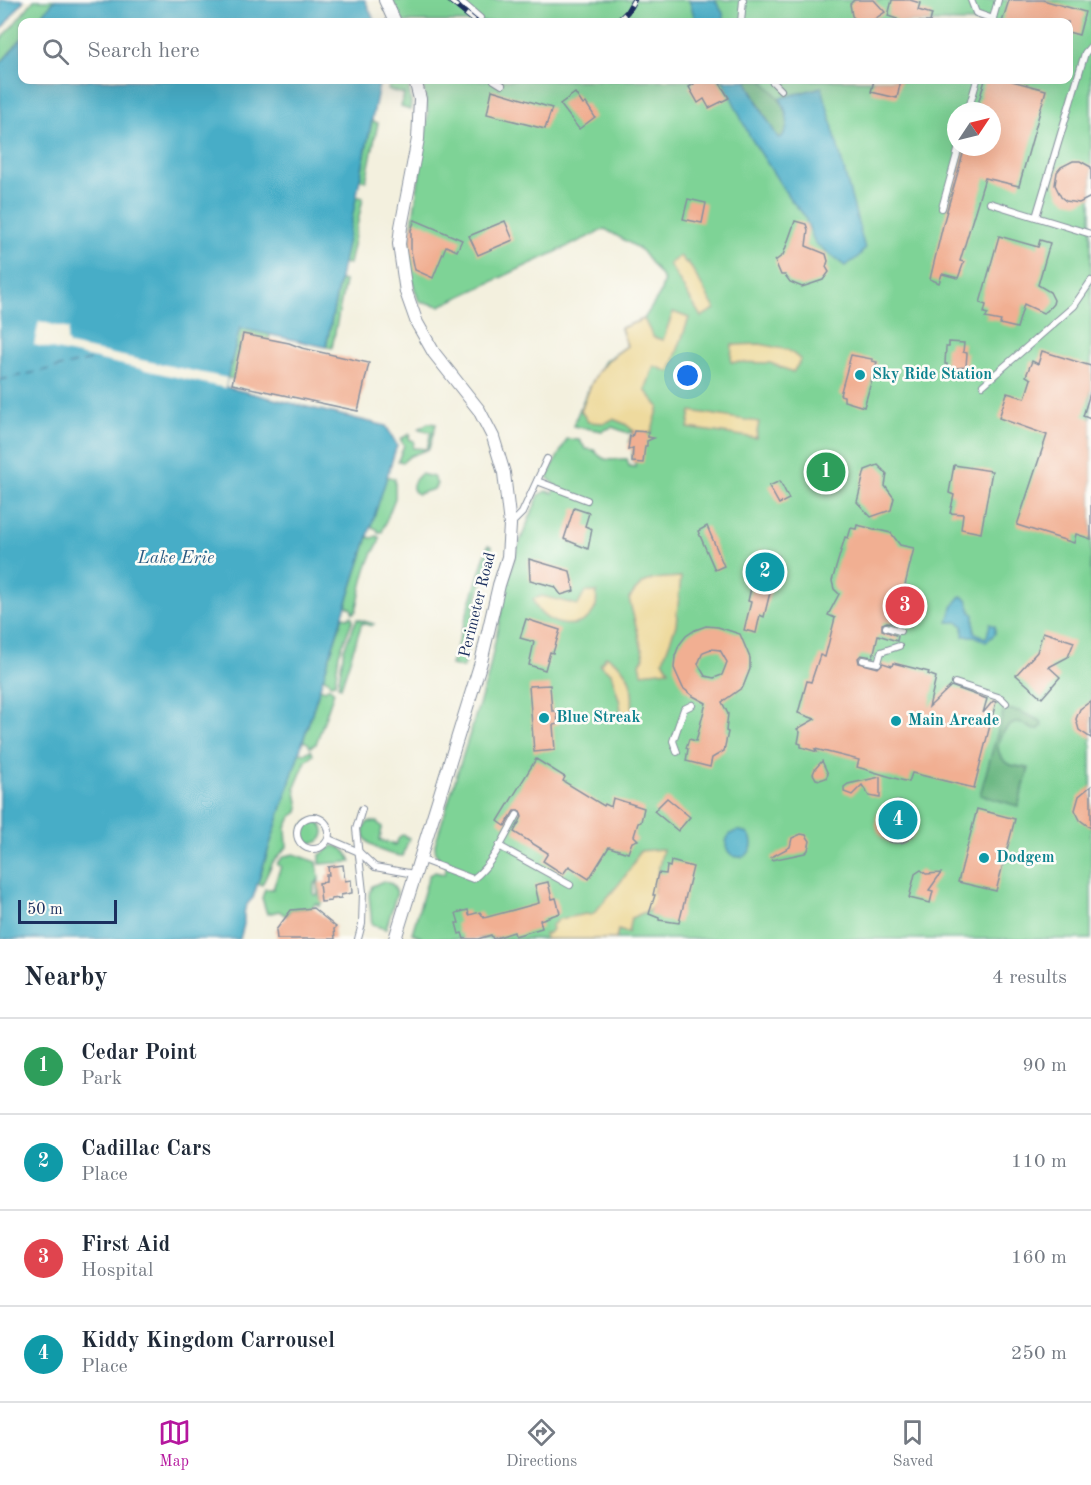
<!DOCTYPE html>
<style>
body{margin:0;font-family:"Old Standard TT",serif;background:#f6f6f7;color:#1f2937}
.compass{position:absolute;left:947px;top:102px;width:54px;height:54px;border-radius:50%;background:#fff;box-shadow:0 6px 24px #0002;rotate:55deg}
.scale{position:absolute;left:18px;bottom:15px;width:99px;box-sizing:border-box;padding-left:6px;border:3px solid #1b2f5e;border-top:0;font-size:16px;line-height:21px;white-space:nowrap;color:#1b2f5e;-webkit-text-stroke:4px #fdfcf7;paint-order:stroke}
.you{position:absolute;left:688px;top:376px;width:21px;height:21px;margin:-15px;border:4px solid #fff;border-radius:50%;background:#1a73e8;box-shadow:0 0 0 9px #1a73e833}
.badge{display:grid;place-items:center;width:39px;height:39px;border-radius:50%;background:#b5179e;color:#fff;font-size:20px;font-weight:700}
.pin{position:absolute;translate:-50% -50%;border:3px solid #fff;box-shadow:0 2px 6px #0006}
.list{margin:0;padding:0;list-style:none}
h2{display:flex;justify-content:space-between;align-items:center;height:78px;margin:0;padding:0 24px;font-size:26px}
h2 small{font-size:20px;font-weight:400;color:#747a83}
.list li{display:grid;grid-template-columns:39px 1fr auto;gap:18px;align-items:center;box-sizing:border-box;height:96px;padding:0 24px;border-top:2px solid #e0e1e3}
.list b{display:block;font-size:22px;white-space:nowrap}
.list p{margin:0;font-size:20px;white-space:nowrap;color:#747a83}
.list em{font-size:20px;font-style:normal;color:#747a83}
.icon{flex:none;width:33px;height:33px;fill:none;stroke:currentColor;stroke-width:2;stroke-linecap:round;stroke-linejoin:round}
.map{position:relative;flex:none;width:1091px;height:939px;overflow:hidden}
.search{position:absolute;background:#fff;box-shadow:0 6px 24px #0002;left:18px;right:18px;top:18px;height:66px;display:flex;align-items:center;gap:15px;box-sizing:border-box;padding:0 21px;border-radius:12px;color:#747a83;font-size:22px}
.sheet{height:462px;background:#fff}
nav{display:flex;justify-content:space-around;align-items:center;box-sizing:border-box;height:84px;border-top:2px solid #e0e1e3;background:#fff;font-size:16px;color:#747a83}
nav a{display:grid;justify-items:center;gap:3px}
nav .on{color:#b5179e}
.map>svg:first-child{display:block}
.green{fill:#7ed396;stroke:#4c817a;stroke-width:1.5;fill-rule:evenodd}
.forest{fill:#66b57f;stroke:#40726e;stroke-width:1.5}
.sand{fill:#eeda9e;stroke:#84847e;stroke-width:1.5}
.water{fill:#47adc7;stroke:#316e92;stroke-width:1.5}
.pier{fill:#f3f0de}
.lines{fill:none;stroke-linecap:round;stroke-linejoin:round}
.ferry{stroke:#2a5b83;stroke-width:1.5;stroke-dasharray:8 6;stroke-linecap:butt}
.building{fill:#f1af92;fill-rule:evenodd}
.lane-casing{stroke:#87909e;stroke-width:8}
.street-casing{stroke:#87909e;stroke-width:14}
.lane{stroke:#fff;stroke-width:6}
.street{stroke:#fff;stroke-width:12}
.rail-casing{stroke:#1b2f5e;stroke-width:6}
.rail{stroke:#fdfcf7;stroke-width:4;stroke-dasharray:11;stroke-linecap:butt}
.culture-dot{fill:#0f9aa8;stroke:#fdfcf7;stroke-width:2}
.labels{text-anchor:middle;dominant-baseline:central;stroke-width:5;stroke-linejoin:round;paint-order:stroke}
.culture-label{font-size:16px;font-weight:bold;fill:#0d838f;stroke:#fdfcf7;text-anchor:start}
.street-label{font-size:16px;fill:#1b2f5e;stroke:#fdfcf7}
.water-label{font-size:18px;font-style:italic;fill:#2a5b83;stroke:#fdfcf7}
</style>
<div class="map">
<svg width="1091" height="939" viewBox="0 0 1091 939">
<rect width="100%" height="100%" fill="#fdfcf7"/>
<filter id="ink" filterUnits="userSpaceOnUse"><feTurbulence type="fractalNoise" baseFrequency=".0167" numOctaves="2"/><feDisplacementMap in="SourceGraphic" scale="12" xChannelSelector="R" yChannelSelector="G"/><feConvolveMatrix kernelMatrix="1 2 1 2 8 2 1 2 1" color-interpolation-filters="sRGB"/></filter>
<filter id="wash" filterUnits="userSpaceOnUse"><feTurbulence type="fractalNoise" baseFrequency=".008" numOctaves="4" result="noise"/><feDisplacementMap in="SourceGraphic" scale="24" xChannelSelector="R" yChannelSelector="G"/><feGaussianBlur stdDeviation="1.35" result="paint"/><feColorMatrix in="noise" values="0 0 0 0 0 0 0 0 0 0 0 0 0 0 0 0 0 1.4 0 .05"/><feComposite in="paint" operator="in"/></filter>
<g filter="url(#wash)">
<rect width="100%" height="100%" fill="#f3f0de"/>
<!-- green -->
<g class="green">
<path d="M34 0H55L36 22H22V38L0 64V41Z"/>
<path d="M392 0H1091V939H420L421 937 412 933 429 875 435 872 444 874 447 865C437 859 435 855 435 844L488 676 507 584 517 549 539 495 546 491 553 493 555 485 547 477 567 439 579 440 586 449 594 450C606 465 611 458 627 459L629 466 635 467V462L632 461 633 445 629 442 630 436H632L634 431 628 433 612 427 602 431 573 426 587 391 605 361 627 346 621 328 644 319 660 294 664 280 640 249 605 229 440 306 419 301 413 284 408 254 428 114 422 80H1068V22H403ZM956 111H992V147H956Z"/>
<path d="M390 80H408L411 104 410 110 401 107 404 94 388 90Z"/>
<path d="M372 121 378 123 366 181 360 180Z"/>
<path d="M356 196 363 198 349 264 342 263Z"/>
<path d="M340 280 345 281 332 348 326 347Z"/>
<path d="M240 328 270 334 269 340 243 334 233 379 227 378Z"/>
<path d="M428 423 436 424 429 449 410 456 403 462 398 461 404 445 400 439 410 434 409 439 414 441 413 448 427 449 431 432 418 429Z"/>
<path d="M421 474 433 477 437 484 434 489 418 494C408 489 414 480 421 474Z"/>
<path d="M387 476 395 479V498L382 532H378V530L371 526Z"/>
<path d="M377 536 380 538 379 542C363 568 363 584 356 611L353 613 351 608 346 606 368 537 372 538Z"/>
<path d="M488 545 492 547 475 606 463 668 451 665Z"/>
<path d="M351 616 353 619 339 654 335 683 330 684 328 680 323 677 343 617 347 618Z"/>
<path d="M357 619 374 624 371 626 362 623 341 687 338 686 344 649Z"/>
<path d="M329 687 334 692 316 744 310 747 308 743 303 741 320 688 325 690Z"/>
<path d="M311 750 313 755 306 761 295 787 299 807 298 812 291 817 286 828 287 847 273 862 262 885 258 883 299 752 306 753Z"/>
<circle cx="313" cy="832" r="11"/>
<path d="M368 822H377L382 827 380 840 395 845 400 836 403 835 409 838 403 856C387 856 351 841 368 822Z"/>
<path d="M333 846C343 846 348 853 351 862L320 864V855Z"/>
<path d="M294 854 317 862 319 879 314 885V895H318L317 885 319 881 320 898 322 902 319 906 316 903 310 910 307 908 291 910 286 916 279 911 267 914 262 898 265 889H273L281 866 277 865 278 862 285 856Z"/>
<path d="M383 881 392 884 397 892 386 929 372 925 369 895 372 886Z"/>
</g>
<!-- forest -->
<g class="forest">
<path d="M746 80H762C776 93 799 117 782 137L778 138 775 134Z"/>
<path d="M1004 709 1019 711 1041 721 1042 726 1039 729 1034 730 1019 722C999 726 989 753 1009 764 1014 767 1023 767 1029 768L1018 806 980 795Z"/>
</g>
<!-- sand -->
<g class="sand">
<path d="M680 256 686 263 688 262 715 309 701 317 669 264Z"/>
<path d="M673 312 689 318 670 372 654 366 645 390 659 407 651 433 634 431 625 424 613 419 605 423 588 422 581 411C593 377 596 367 627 346L621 328 644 319 653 337 663 340Z"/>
<path d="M760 344 788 350 801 360 793 372 770 363 731 362 732 345Z"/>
<path d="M691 411 759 422 756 438 688 428Z"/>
<path d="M681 577 676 625 663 660 669 670 642 673 640 663 644 657 629 599C645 575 654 579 681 577Z"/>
<path d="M585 592H597C596 596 597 602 596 606 586 635 540 628 533 599L542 596 578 605Z"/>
<path d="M606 656C635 672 633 690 632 719L621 712 620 703 611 673 600 665Z"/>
<path d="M663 849 653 894 659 896 650 910 631 918 628 933 618 930 616 939H545L544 935 549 933 552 929 551 926 559 919 586 914 591 915 596 911C611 892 631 874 639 851Z"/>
</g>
<!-- water -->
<g class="water">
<path d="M0 0H24L0 31Z"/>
<path d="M55 0H365L375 22H36Z"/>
<path d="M689 0H715L723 13 724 22H696Z"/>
<path d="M22 38V80H380L326 347 240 328 225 387 386 426 397 445 253 898C243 907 244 912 244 924 243 929 241 935 240 939H0V64Z"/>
<path d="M723 80H746L760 108 778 138 782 137C792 125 786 110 780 98L822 87 865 249 857 258 845 266 815 243 804 215 790 199 749 135Z"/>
<path d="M961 596 967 599 971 612 974 615V632L985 638 987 636 990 624 995 626V634L986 642 975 636H963V626L957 622H948L952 607Z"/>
<circle cx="739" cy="844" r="13"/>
</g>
<!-- pier -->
<path class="pier" d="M39 321 69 329 67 340 70 345 227 378 225 388 34 345Z"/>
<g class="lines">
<!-- ferry -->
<path class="ferry" d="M0 380 96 359"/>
</g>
<g id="blocks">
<!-- building -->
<g class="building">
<path d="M854 0H874L885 12 870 22H858L852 16 850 4Z"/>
<path d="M892 0H910L920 3 918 10 932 14 930 22H896L897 19 888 16Z"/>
<path d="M1009 0H1043L1085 12 1079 35 1068 32V22H1002Z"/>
<path d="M692 80H718L729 98 709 108 704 99 698 103 689 87 694 84Z"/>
<path d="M874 80H901L897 98 871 92Z"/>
<path d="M985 80H1012V81L1046 90 1019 186 985 178 960 261 964 262 958 278 942 274 939 283 930 279 944 221 965 147H992V111H976Z"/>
<path d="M492 90 552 108 545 129 487 114Z"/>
<path d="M575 93 583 105 586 103 595 117 579 129 560 104Z"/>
<path d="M1073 161H1080L1091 167V197L1079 203 1066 201 1061 197 1055 185 1057 172 1061 167Z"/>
<path d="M688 199 706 203 702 223 683 219Z"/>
<path d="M415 220 462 240 457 251 446 246 433 278 415 270 411 251V230Z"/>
<path d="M505 221 513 240 478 255 469 236Z"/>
<path d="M795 221 806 224 808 230 806 246 826 254 828 261 826 267 829 272 823 280 802 287 790 282 785 275H781L775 261 783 255Z"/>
<path d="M999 236 1038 247 1040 240 1050 243 1038 285 1050 292 1054 300 1053 304 1047 311 1043 313 1024 304 1017 328 1000 324 1001 321 985 318 988 314 984 313 986 305 980 303Z"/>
<path d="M243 334 289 343 302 348 369 363 358 411 232 384Z"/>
<path d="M949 342 964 343 963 352 967 353 966 367 947 369V364H945L946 347H949Z"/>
<path d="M1042 351 1091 366V390L1083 416 1091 419V539L1076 534 1074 543 1017 525 1047 435 999 418 1007 393 1025 398 1031 379 1026 376 1032 361 1038 364Z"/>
<path d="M851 355 872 359V361L877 362 864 407 844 401V396L840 395Z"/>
<path d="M634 431 648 432V437L654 438 647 441V446H645L643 463 632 462 633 448 628 450 630 436 632 437Z"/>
<path d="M878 465 887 474 885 486 894 498 891 510 871 517 857 502 865 470Z"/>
<path d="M954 465 992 471 981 533 961 529 963 514 950 513 954 495 949 493Z"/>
<path d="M780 481 789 499 779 504 769 486Z"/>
<path d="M574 508 589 513 585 526 592 529 588 549 564 539Z"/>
<path d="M857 525 891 533 900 545 914 548 905 585 911 587 909 595 916 597 915 601 919 602 916 618 913 617 911 627 887 622 882 624V630L898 636 897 641 878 635 873 657 861 655 858 658 859 663 878 668 883 663 892 666 893 663 929 672 928 674 936 677 929 707 951 686 987 699 983 713 993 701 996 702 974 788 912 773 909 782 901 780 857 767 859 760 815 749 817 752 801 747V744L798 743 800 732 797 729 815 719 798 713 807 681 811 682 820 655 825 657 835 618 828 615 839 594 834 589 832 581 845 537 848 538 851 528 856 529Z"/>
<path d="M707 526 724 566 715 570 698 531Z"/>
<path d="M760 550 779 556 764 617 760 615 756 633 744 630 751 602 748 601Z"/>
<path d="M529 559 570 571 574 591 561 595 555 587 530 580Z"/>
<path d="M526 619 560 630 553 653 550 652 545 670 529 665 534 642 520 638Z"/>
<path d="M706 626 718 627 740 634 750 658V669L743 687 722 702 728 714 726 731 728 732 724 751 712 758 710 767 686 761 688 749 686 748 689 739 696 741 706 703 693 696 683 688 674 668 675 656 679 645 686 636 695 630ZM711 649 720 650 727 662 722 675 714 678 705 676 698 664 703 652Z"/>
<path d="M1043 632 1074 642 1068 657 1049 667 1060 677 1042 698 1016 675 1037 652Z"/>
<path d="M550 685 552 711H557L558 724 553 725 555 750 534 752 529 686Z"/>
<path d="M1091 701V738L1079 730 1076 719 1080 709Z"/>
<path d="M536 759 565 777 563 781 604 806 605 804 611 807 613 798 644 808 641 822 638 823 634 836 638 840 632 842 628 853 609 847 589 879 569 866 563 874 543 861 548 853 514 832 522 817 520 811H514L505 826 498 821Z"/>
<path d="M822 761 828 774 826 778 820 780 816 779 813 774 815 769Z"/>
<path d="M880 777V798L869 796 862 785 852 795 844 792V787L848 784Z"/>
<path d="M1091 786V828L1080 820 1075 810 1079 796Z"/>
<path d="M667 798 690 817 678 831 654 811Z"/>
<circle cx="897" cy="822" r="21"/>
<path d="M977 809 1015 819 996 891 958 882Z"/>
<path d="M801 834 806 835 810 841 808 850 805 853 772 860 771 857 790 847 792 838Z"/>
<path d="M671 861 693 867 679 923 659 920V918L649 914 655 895H653L658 873 666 874 667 866 670 867Z"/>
<path d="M343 865 345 881 351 880 352 893 341 895V898L331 899V901L321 902 319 883 326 882V875H329L328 867Z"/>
<path d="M921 870 926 874 941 873 929 890 933 891 930 903 909 898 915 874Z"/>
<path d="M548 882 552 899 556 898 560 913 540 920 542 928 515 936 514 932 493 939 491 935 478 939H464L462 933 459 934 456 923H459L456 913 468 910 469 915 480 912 484 918 539 903 535 885Z"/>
<path d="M313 908 336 927 334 929 335 939H277L276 930 291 910Z"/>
</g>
</g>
</g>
<g filter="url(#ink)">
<use href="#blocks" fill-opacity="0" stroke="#87909e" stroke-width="1.5"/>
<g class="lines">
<defs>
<g id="lane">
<path d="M459 0 480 18 477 22"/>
<path d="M971 0 976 13 993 19"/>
<path d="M741 22 743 0"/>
<path d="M992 22 998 0"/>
<path d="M494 80 502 85"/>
<path d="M771 80 781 90"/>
<path d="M968 111 977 80"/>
<path d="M990 203 1091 234"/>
<path d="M942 208 959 147"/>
<path d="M1036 217 1085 53 1091 46"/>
<path d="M983 385 1074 306 1091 281"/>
<path d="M537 481 587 500"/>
<path d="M511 524 522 513 547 459"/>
<path d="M886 627 900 631"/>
<path d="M863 660 878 663 881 652 899 646"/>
<path d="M955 683 1001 698 1006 703"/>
<path d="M677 752 673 741 684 709 692 705"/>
<circle cx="313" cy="833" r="16"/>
<path d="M329 839 359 852 375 867 414 874"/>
<path d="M499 846 570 885"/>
<path d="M420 859 473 879C493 864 505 836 517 815"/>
<path d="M358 939 362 924 363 892 356 829 362 809"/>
</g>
<g id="street">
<path d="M385 0 395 22"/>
<path d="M395 939 481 662 499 585 508 557 510 525 504 473 493 437 479 410 434 353 417 323 406 292 399 244 401 227 418 139 420 99 415 80"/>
</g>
</defs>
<!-- lane casing -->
<use href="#lane" class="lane-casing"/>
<!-- street casing -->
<use href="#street" class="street-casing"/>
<!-- lane -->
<use href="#lane" class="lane"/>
<!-- street -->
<use href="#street" class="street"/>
<defs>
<g id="rail">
<path d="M449 0 476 22"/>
<path d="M617 22 627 12 634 0"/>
</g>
</defs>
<!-- rail casing -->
<use href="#rail" class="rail-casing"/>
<!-- rail -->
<use href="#rail" class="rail"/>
</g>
</g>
<!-- markers -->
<g class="culture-dot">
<circle cx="860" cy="375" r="6"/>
<circle cx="544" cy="718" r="6"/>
<circle cx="896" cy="721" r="6"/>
<circle cx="984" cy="858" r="6"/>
</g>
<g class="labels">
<!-- culture labels -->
<g class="culture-label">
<text x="872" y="375">Sky Ride Station</text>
<text x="556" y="718">Blue Streak</text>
<text x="908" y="721">Main Arcade</text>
<text x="996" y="858">Dodgem</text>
</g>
<!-- street labels -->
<g class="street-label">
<text transform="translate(478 605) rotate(-76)">Perimeter Road</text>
</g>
<!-- water labels -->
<g class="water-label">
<text x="176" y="558">Lake Erie</text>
</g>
</g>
</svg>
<svg class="compass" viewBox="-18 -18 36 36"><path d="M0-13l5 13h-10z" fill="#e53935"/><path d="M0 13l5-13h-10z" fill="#747a83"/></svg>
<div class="scale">50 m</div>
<div class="you"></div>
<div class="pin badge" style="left:826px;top:472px;background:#2e9e5b">1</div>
<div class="pin badge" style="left:765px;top:572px;background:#0f9aa8">2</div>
<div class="pin badge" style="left:905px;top:606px;background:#e0444e">3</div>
<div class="pin badge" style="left:898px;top:820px;background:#0f9aa8">4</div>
<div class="search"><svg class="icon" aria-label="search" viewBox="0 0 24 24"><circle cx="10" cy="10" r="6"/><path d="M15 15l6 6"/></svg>Search here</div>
</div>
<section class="sheet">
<h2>Nearby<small>4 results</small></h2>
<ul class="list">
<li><span class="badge" style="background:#2e9e5b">1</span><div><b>Cedar Point</b><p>Park</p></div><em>90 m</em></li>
<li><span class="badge" style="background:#0f9aa8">2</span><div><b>Cadillac Cars</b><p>Place</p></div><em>110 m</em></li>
<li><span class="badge" style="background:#e0444e">3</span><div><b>First Aid</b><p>Hospital</p></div><em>160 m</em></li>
<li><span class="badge" style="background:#0f9aa8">4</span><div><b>Kiddy Kingdom Carrousel</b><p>Place</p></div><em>250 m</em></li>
</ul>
</section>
<nav>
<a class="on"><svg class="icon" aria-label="map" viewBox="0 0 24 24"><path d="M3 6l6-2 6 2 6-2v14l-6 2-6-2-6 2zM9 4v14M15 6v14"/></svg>Map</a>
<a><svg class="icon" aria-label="directions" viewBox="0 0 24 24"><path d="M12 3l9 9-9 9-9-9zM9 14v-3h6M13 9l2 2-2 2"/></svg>Directions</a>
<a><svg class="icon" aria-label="saved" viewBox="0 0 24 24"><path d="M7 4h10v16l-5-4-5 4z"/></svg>Saved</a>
</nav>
